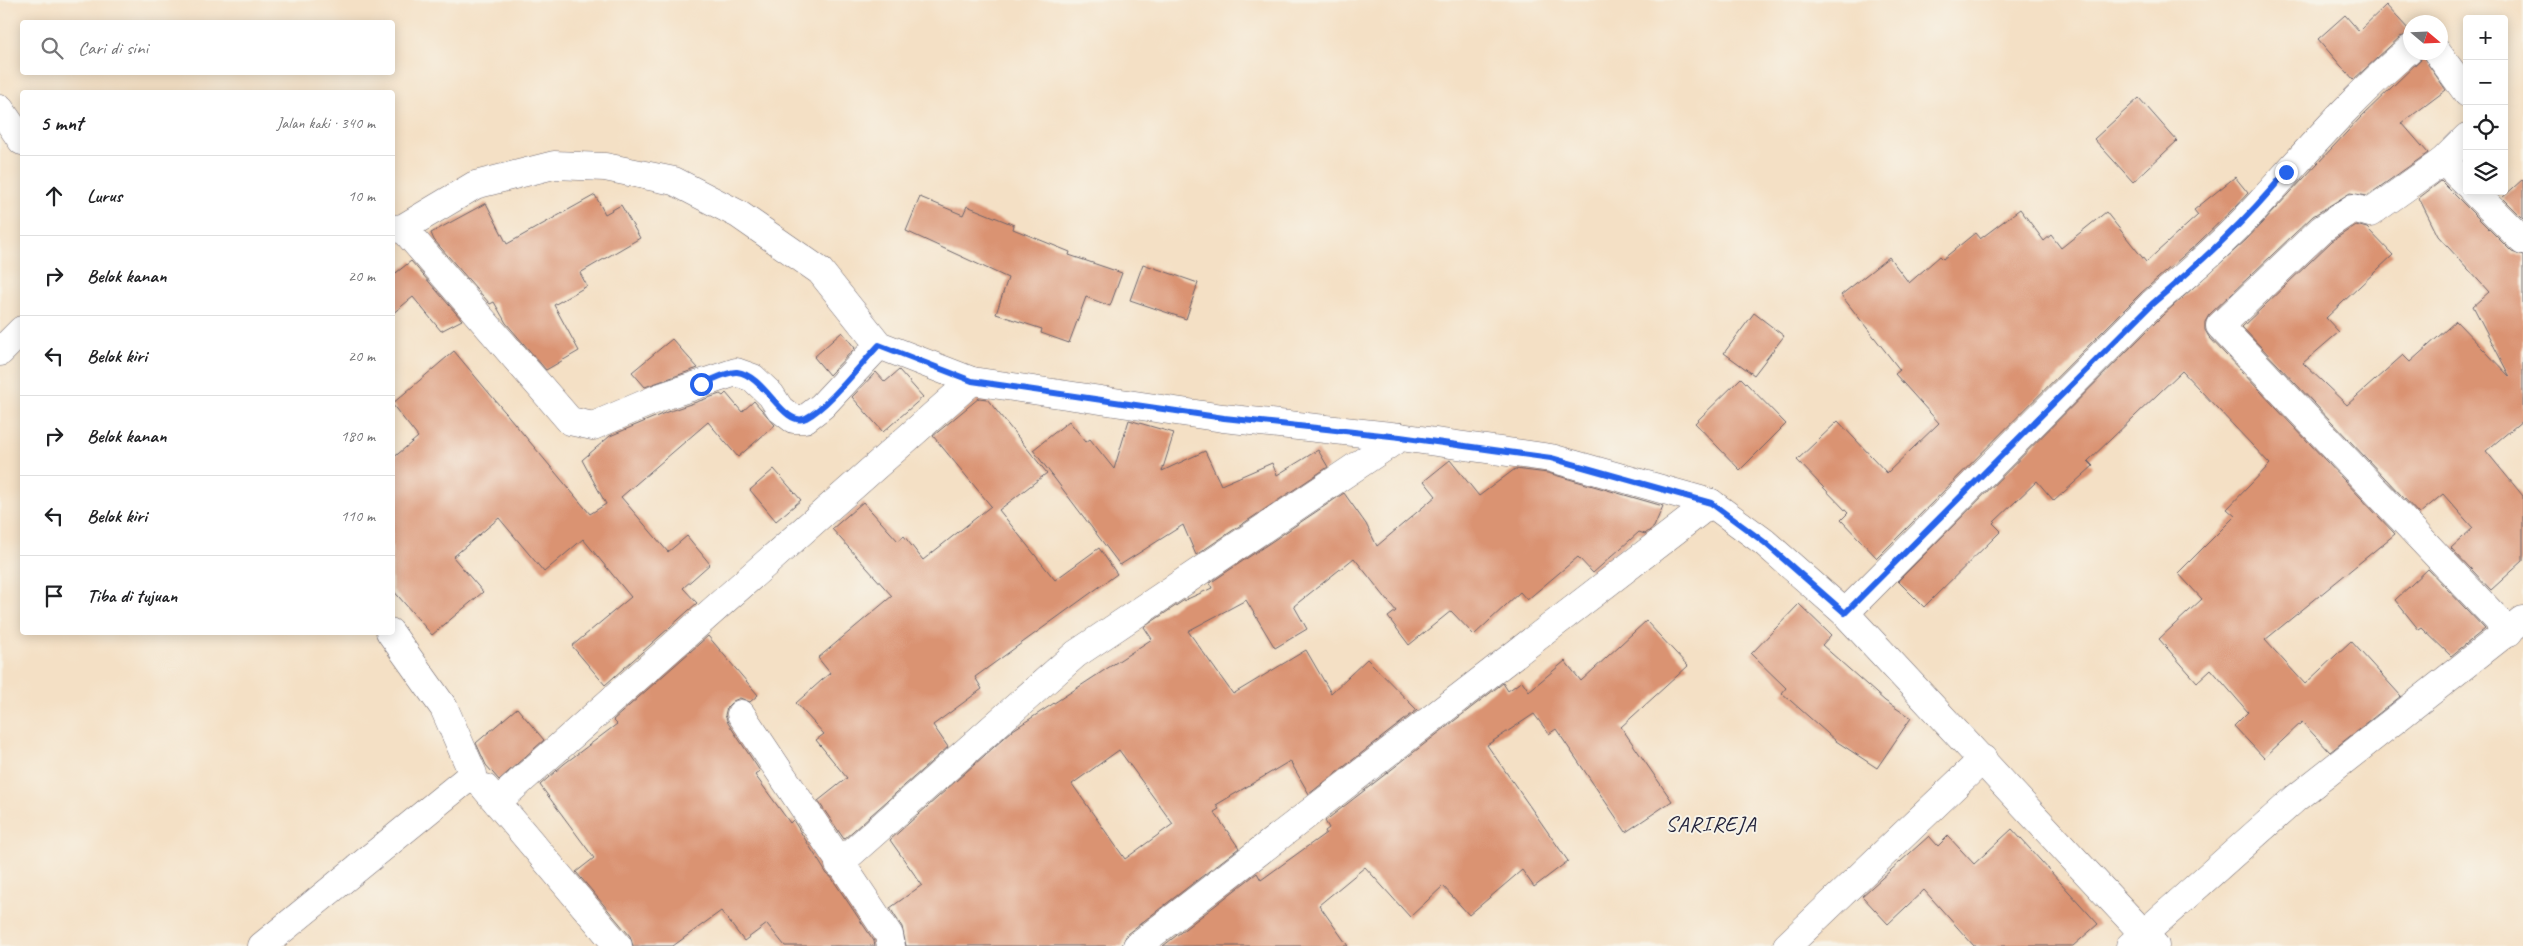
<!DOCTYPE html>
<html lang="id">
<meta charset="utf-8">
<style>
body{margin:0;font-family:Caveat,sans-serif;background:#f6f6f6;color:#202124}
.controls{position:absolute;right:15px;top:15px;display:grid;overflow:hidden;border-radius:5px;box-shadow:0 2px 12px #0003}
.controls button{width:45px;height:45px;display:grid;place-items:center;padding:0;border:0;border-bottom:1px solid #e0e0e0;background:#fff;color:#202124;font:25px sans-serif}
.compass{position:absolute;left:2403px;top:15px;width:45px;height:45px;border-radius:50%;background:#fff;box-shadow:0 2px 12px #0003;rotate:109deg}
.stop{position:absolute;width:15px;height:15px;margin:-11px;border:4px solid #2563eb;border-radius:50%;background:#fff}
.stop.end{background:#2563eb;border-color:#fff;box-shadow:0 1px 5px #0008}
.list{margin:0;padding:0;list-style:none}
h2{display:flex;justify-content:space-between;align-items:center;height:65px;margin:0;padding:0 20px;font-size:21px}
h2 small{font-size:16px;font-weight:400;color:#757577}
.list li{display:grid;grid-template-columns:32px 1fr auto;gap:15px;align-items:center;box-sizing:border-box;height:80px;padding:0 20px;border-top:1px solid #e0e0e0}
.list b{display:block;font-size:19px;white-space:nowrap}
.list em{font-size:16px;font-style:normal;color:#757577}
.icon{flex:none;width:28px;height:28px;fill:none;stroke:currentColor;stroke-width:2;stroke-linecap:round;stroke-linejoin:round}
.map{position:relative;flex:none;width:2523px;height:946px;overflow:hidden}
.search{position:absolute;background:#fff;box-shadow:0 2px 12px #0003;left:20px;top:20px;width:375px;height:55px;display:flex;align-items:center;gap:12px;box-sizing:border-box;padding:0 18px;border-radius:5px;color:#757577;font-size:19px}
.panel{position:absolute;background:#fff;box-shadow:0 2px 12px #0003;left:20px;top:90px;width:375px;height:545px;border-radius:5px}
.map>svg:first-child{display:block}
.building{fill:#da9372;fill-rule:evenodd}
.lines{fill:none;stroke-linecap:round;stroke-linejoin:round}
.street-casing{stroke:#6c646b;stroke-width:29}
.street{stroke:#fff;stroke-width:28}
.route{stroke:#2563eb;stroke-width:6}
.labels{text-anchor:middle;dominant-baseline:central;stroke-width:4;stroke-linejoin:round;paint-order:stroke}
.quarter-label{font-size:22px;letter-spacing:1px;fill:#22223b;stroke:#f7f3e8}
</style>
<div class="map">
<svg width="2523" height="946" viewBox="0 0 2523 946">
<rect width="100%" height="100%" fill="#f7f3e8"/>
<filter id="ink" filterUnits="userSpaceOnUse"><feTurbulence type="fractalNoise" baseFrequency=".02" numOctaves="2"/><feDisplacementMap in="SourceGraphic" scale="10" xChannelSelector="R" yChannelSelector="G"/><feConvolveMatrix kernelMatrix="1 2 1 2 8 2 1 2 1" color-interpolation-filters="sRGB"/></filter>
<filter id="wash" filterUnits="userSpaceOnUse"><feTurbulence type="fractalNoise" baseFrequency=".0096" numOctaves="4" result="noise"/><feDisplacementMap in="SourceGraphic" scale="20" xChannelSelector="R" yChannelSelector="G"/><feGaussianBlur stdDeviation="1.12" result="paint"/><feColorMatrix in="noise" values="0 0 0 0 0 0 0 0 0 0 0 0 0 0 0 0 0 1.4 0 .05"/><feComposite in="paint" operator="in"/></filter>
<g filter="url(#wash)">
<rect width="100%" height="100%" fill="#f4e0c5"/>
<g id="blocks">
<!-- building -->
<g class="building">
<path d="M2386 5 2410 31V34L2400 37 2353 80 2318 39 2345 15 2359 31Z"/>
<path d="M2423 57 2446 90 2402 123 2428 153 2367 196 2350 193 2313 216 2209 315 2205 322V330L2209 337 2395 534 2265 640 2305 684 2351 641 2401 696 2330 752 2302 722 2264 758 2234 726 2248 712 2211 669 2197 682 2159 639 2202 599 2178 573 2235 516 2227 509 2270 464 2182 371 2088 461 2093 466 2054 501 2037 481 1993 523 2001 531 1924 607 1898 581 2163 315 2246 240 2361 117Z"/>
<path d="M2139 98 2177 141 2133 182 2094 139Z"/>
<path d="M2235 177 2248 193 2237 205 2198 243 2141 293 1877 558 1841 520 1848 513 1797 460 1838 421 1887 473 1939 423 1895 374 1900 370 1841 295 1889 257 1909 283 1940 256 1943 259 1975 233 1980 239 2020 209 2044 241 2051 235 2061 248 2106 212 2146 262 2198 215 2194 210Z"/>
<path d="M2523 179V219L2502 198Z"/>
<path d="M2441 181 2512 252 2523 256V420L2486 451 2523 496V561L2491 590 2451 548 2473 528 2443 494 2419 514 2242 327 2332 241 2356 225 2367 228 2393 255 2326 318 2339 332 2303 363 2347 405 2403 355 2410 362 2456 321 2510 377 2473 306 2489 292 2438 236 2419 198Z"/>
<path d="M595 195 605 214 621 205 640 238 580 273 587 286 554 305 579 351 546 370 506 323 494 302 490 304 434 240 431 233 486 203 507 244Z"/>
<path d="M920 197 963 215 967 206 1014 225 1013 229 1070 252 1069 255 1122 273 1110 306 1086 297 1069 343 1041 333 1042 329 996 314 1008 278 906 231Z"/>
<path d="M411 261 462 320 441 331 413 297 392 314V276Z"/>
<path d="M1143 264 1198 283 1186 319 1130 300Z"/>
<path d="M1754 313 1784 336 1754 375 1724 353Z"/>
<path d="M842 332 855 348 829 375 814 357Z"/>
<path d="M672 339 698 368 645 387 632 372Z"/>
<path d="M454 351 590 514 606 504 582 460 610 436 667 412 720 394 723 396 726 393 742 412 754 401 775 425 738 457 708 422 621 497 668 552 687 536 710 564 683 588 697 603 605 685 572 646 631 597 583 539 544 572 499 518 453 557 483 592 432 635 392 589V459L418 437 392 404Z"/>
<path d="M899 370 923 397 883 432 852 397 876 372 885 382Z"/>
<path d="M1741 378 1786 424 1740 470 1695 423Z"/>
<path d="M979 398 987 399 1047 473 999 510 1055 580 1099 548 1117 574 975 677 982 689 933 725 948 747 844 839 818 801 847 778 816 740 824 734 796 703 830 673 818 658 892 596 832 529 863 502 898 541 904 536 923 560 991 506 933 436Z"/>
<path d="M1129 420 1174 433 1162 471 1205 451 1221 485 1272 463 1277 475 1318 450 1328 467 1196 555 1183 525 1120 565 1033 450 1069 421 1086 442 1090 439 1114 469Z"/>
<path d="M1450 460 1479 496 1515 469 1548 473 1663 506 1654 527 1645 534 1639 532 1593 573 1578 557 1527 600 1520 592 1474 635 1451 611 1409 645 1388 617 1396 611 1354 558 1294 606 1307 629 1275 648 1246 600 1188 631 1233 694 1306 650 1331 693 1367 659 1417 710 1309 794 1290 761 1216 805 1219 809 1214 812 1239 848 1127 934 1122 946H906L902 927 890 908 922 885 890 840 1013 730 1152 639 1144 627 1183 601 1212 588 1210 583 1344 493 1366 524 1377 546 1436 496 1424 481ZM1119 750 1173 824 1125 859 1072 784Z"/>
<path d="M774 469 801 500 776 521 750 490Z"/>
<path d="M2428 569 2485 629 2451 656 2422 628 2419 630 2395 600Z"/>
<path d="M1799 604 1831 635 1822 645 1885 701 1911 718 1877 768 1836 741 1782 693 1786 688 1751 654Z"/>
<path d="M1646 621 1688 666 1621 727 1672 801 1626 832 1556 729 1549 734 1534 714 1487 745 1568 861 1534 887 1522 870 1469 915 1443 886 1410 917 1365 867 1319 905 1348 946H1163L1257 873 1261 880 1326 833 1325 831 1329 828 1325 821 1503 683 1508 691 1522 681 1529 691 1565 661 1581 681Z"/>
<path d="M708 636 758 695 750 702 740 698 733 701 727 707 725 715 728 723 760 771 755 775 790 823 793 820 827 874 831 877 874 941 875 946H785L767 924 744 941 721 911 673 946H633L630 936 576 872 594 858 540 785 564 764 617 724 613 720Z"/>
<path d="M517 708 544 740 499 780 486 765 476 743Z"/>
<path d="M2012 829 2098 924 2073 946H1974L1924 890 1888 924 1862 896 1929 836 1938 846 1948 836 1974 864Z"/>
</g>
</g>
</g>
<g filter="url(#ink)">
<use href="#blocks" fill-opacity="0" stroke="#6c646b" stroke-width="1"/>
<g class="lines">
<defs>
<g id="street">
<path d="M2437 52 2467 93"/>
<path d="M0 109 22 141"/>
<path d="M2467 137 2443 161 2467 184"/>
<path d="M2443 161 2370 213 2353 208 2322 229 2220 326 2509 632"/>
<path d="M2473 191 2523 241"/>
<path d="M403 228 570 421 593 426 661 397 736 372 753 378 771 395 780 409 793 419H805L822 406 879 345"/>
<path d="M392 229 403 228 475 185 554 165 605 167 674 181 738 214 820 271 879 345 972 381 1223 418 1400 437 1551 458 1711 503 1764 542 1845 613 2155 946"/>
<path d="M0 352 22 330"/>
<path d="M1845 613 2152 304C2190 272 2228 239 2261 202 2309 149 2355 95 2410 49"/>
<path d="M741 714 889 935 891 946"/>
<path d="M485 788 618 946"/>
<path d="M497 802 972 381"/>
<path d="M839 864 1076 654 1400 437"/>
<path d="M262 946 473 774 444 708 390 632"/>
<path d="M1137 946 1711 503"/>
<path d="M1787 946 1983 759"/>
<path d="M2130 946 2296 798 2522 620"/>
</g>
</defs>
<!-- street casing -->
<use href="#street" class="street-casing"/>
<!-- street -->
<use href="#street" class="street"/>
</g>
</g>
<g class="lines" filter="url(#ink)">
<!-- route -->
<path class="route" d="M701 384C711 381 727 371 737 372 765 375 784 429 806 418 829 406 860 365 879 345L972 381 1224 418 1400 437 1551 458 1711 503 1764 542 1845 613 2152 304C2200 263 2246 221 2286 172"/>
</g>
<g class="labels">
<!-- quarter labels -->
<g class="quarter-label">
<text x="1711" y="824">SARIREJA</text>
</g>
</g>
</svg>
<div class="controls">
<button>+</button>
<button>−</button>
<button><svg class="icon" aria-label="locate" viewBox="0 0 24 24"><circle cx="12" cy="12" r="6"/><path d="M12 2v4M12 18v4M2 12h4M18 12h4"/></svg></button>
<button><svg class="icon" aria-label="layers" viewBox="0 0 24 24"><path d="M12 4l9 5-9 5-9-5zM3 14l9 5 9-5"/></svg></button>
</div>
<svg class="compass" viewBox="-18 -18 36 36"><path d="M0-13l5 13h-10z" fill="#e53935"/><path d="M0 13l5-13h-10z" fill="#757577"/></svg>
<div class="stop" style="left:701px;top:384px"></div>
<div class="stop end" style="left:2286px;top:172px"></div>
<div class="search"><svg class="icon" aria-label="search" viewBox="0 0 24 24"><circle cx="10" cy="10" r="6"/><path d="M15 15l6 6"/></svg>Cari di sini</div>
<section class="panel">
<h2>5 mnt<small>Jalan kaki · 340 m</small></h2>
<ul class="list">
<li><svg class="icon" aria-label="ahead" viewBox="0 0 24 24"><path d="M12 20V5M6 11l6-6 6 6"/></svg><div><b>Lurus</b></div><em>10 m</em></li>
<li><svg class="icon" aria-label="right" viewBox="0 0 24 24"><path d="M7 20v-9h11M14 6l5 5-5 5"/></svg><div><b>Belok kanan</b></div><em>20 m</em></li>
<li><svg class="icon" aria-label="left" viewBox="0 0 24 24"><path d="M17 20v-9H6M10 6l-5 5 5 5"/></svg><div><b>Belok kiri</b></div><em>20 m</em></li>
<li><svg class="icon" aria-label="right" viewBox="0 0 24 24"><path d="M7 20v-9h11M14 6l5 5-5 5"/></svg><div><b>Belok kanan</b></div><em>180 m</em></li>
<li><svg class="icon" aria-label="left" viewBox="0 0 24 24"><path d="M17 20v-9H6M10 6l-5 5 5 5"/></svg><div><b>Belok kiri</b></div><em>110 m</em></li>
<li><svg class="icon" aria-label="arrive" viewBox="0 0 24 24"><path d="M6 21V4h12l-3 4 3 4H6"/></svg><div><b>Tiba di tujuan</b></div></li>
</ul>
</section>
</div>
